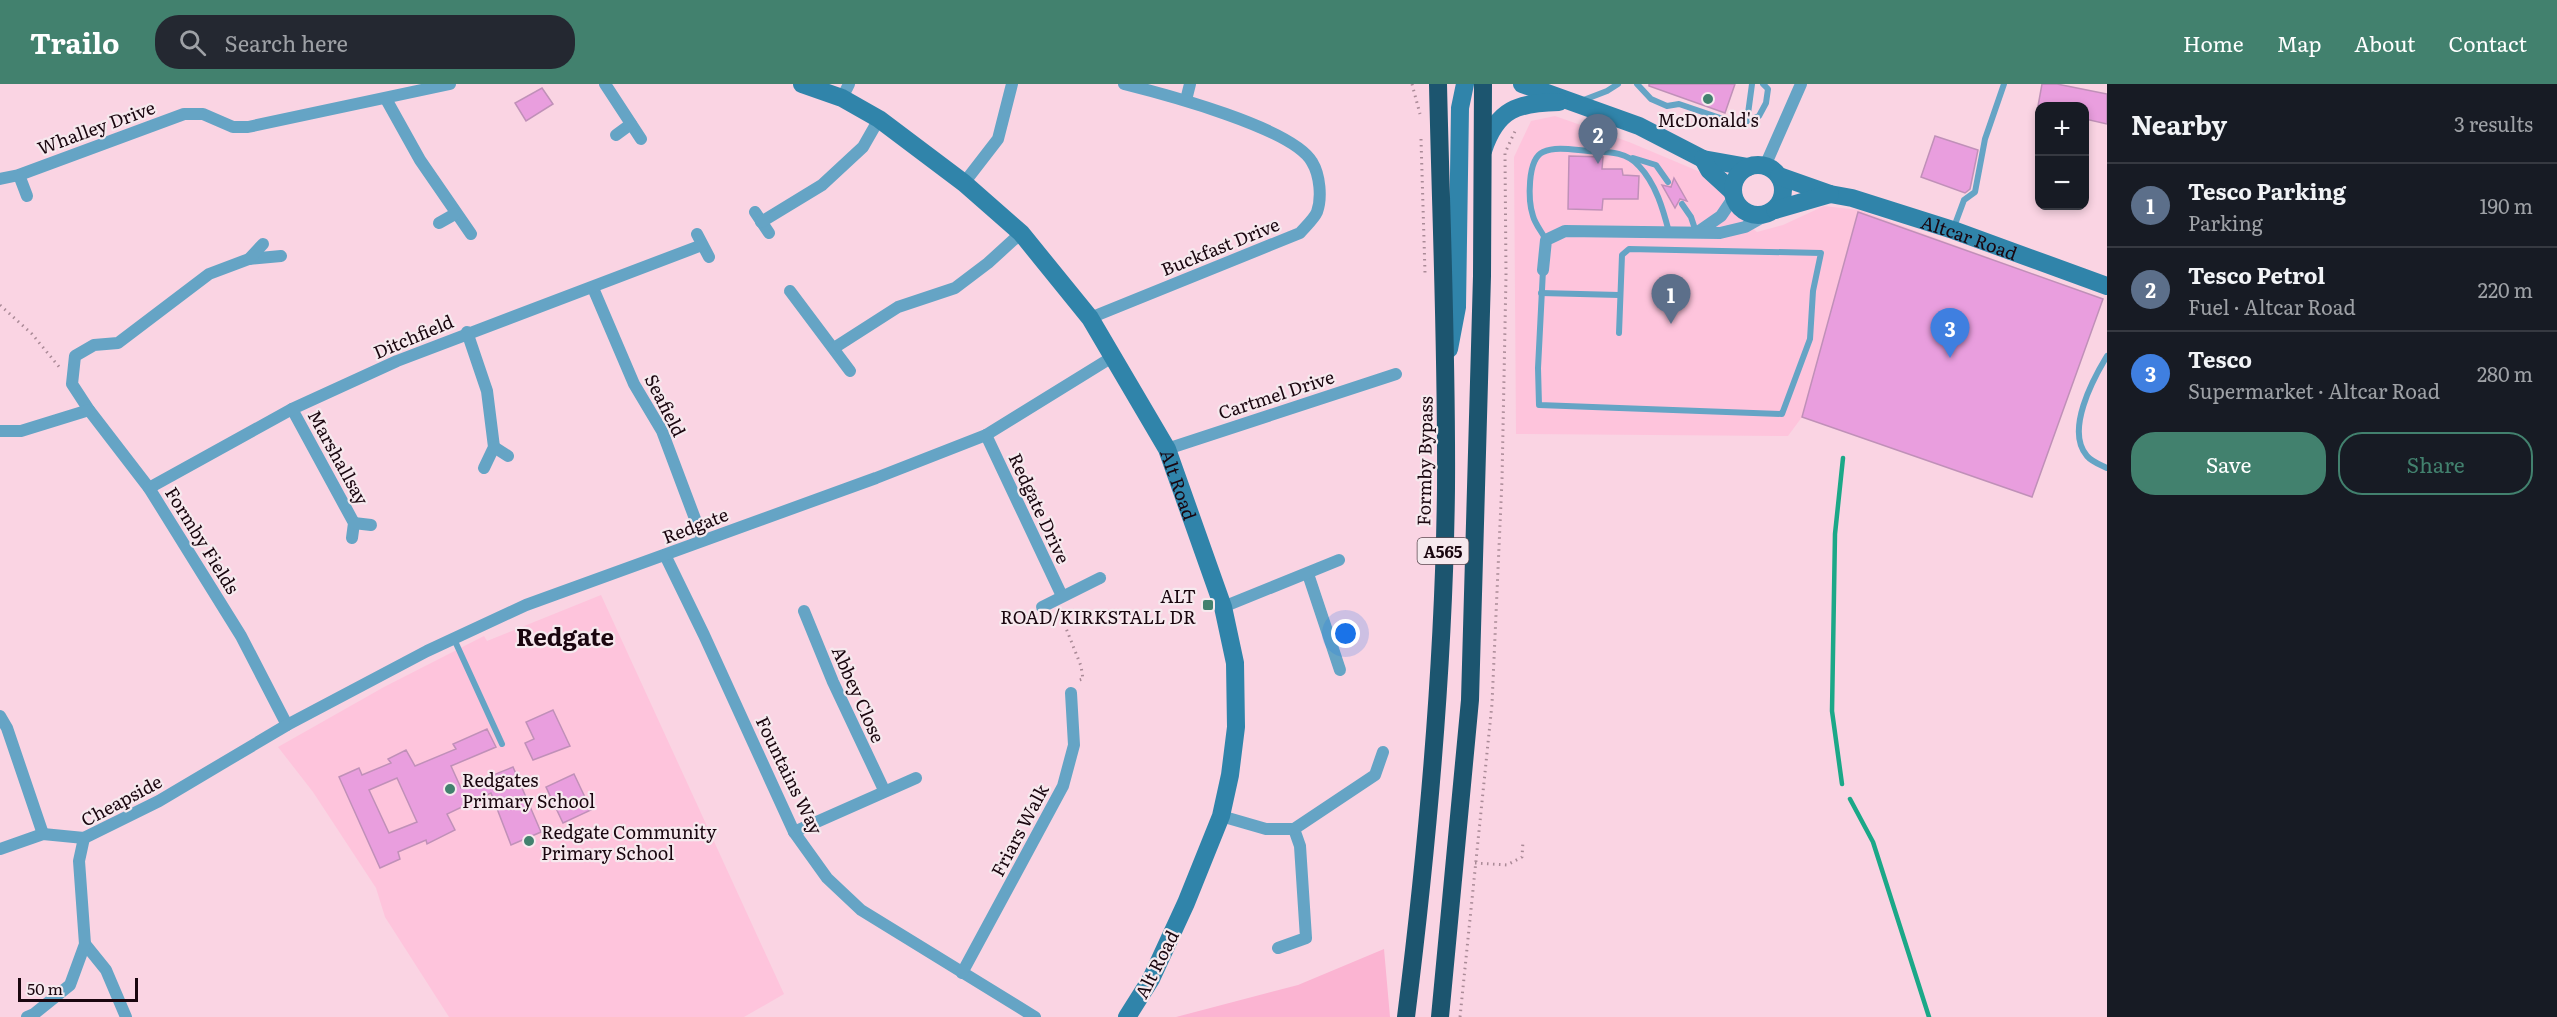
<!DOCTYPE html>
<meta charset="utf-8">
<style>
body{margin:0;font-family:Literata,serif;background:#242831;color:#f1f3f6}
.controls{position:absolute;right:18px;top:18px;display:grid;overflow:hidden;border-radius:12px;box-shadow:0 3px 9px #0003}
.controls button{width:54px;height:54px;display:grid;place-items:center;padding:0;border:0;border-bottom:2px solid #363941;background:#171b24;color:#f1f3f6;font:30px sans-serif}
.scale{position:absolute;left:18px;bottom:15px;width:120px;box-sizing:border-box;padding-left:6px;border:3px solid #1a060f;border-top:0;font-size:16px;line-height:21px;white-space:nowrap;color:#1a060f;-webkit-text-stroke:4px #f6e9ee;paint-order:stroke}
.you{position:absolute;left:1346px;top:550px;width:21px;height:21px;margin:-15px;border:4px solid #fff;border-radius:50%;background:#1a73e8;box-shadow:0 0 0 9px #1a73e833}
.badge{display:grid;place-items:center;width:39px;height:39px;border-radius:50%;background:#42816e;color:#fff;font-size:20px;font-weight:700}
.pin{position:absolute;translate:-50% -50px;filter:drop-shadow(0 2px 3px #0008)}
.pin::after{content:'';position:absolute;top:32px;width:21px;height:18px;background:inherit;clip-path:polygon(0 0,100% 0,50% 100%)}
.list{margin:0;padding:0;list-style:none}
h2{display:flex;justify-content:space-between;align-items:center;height:78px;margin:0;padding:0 24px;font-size:26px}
h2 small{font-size:20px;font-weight:400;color:#9ea1a6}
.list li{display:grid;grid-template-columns:39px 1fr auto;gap:18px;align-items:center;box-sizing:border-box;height:84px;padding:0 24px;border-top:2px solid #363941}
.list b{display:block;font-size:22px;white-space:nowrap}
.list p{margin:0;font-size:20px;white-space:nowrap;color:#9ea1a6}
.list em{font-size:20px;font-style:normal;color:#9ea1a6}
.actions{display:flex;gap:12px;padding:18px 24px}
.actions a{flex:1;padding:14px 0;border:2px solid #42816e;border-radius:24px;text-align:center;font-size:21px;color:#42816e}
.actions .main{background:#42816e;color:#fff}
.icon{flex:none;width:33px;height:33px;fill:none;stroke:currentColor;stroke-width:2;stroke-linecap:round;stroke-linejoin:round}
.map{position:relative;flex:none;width:2107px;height:933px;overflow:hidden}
header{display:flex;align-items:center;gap:36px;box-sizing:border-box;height:84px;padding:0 30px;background:#42816e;color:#fff}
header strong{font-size:28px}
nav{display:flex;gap:33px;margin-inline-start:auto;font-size:21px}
.search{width:420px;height:54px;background:#242831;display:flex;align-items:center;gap:15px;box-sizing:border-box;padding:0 21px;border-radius:24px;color:#9ea1a6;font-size:22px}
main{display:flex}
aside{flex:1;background:#171b24}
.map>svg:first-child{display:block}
.built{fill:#fec4dc}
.green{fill:#fbb4d2}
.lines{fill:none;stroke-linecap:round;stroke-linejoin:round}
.stream{stroke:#1ba888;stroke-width:4.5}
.building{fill:#e99ede;stroke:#c090b8;stroke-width:1.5;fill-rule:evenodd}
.path{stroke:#aa8a97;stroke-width:3;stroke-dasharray:1.5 4.5;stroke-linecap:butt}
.lane{stroke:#65a4c5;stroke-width:6}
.street{stroke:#65a4c5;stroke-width:12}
.secondary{stroke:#3084aa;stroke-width:18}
.highway{stroke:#1c556f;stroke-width:18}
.poi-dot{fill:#42816e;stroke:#f6e9ee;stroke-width:2}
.labels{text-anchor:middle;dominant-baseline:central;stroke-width:4.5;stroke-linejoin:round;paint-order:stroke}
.shield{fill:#f6e9ee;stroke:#5c4a52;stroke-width:1.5}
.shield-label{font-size:16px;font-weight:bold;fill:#1a060f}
.poi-label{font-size:18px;fill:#1a060f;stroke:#f6e9ee;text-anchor:start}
.street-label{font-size:18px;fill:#1a060f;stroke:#f6e9ee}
.district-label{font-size:24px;font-weight:bold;fill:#1a060f;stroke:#f6e9ee}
</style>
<header>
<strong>Trailo</strong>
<div class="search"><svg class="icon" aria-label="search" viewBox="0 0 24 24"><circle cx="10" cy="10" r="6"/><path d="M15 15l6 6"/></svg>Search here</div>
<nav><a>Home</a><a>Map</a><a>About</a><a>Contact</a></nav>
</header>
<main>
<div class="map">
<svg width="2107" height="933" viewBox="0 0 2107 933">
<rect width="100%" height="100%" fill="#fad4e3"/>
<!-- built -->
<g class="built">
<path d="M1555 32 1629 58 1698 87 1725 104V122L1757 148 1783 141 1824 122 1859 126 2103 215 2032 413 1802 333 1788 352 1516 350 1514 73 1531 37Z"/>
<path d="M601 511 784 910 744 933H449L385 833 376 804 313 708 278 663 384 603 484 552 487 557Z"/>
</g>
<!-- green -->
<path class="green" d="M1384 865 1390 933H1176L1298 901Z"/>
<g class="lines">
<!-- stream -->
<g class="stream">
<path d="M1842 700 1832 627 1835 450 1843 374"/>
<path d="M1850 715 1873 758 1929 933"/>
</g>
</g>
<!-- building -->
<g class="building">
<path d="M1649 0H1735L1725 29 1649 2Z"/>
<path d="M2042 0H2057L2107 10V40L2085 35V22H2038Z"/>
<path d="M542 4 553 20 526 37 515 19Z"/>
<path d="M1935 52 1978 66 1970 105 1965 109 1921 93Z"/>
<path d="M1569 72 1603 73 1602 85H1622L1623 91 1639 92 1638 115H1603L1602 126 1568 125Z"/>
<path d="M1674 94 1687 117 1680 115 1675 124 1662 101 1671 103Z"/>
<path d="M1858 128 2103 215 2032 413 1802 333Z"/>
<path d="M553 626 570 662 533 676 525 659 534 655 526 638Z"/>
<path d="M487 645 496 663 451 682 461 704 513 683 541 748 511 761 491 709 447 730 455 746 427 760 426 756 398 768 400 775 380 784 339 693 359 684 362 691 391 679 388 675 406 666 415 682 456 665 453 660ZM397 694 417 738 389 749 369 706Z"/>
<path d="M574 690 591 726 563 739 546 703Z"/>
</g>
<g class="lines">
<!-- path -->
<g class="path">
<path d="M1412 0 1420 30"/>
<path d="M1421 55 1425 189"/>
<path d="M0 221 32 250 60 284"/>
<path d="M1060 529 1081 582 1083 595 1076 597"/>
<path d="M1475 779 1507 781 1522 773 1523 757"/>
<path d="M1460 933 1492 620 1502 396 1506 191 1505 69 1516 45"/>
</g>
<!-- lane -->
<g class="lane">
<path d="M1637 0 1651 15 1667 22 1679 20 1732 38 1747 37 1759 32 1766 19 1768 5 1763 0"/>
<path d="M1581 17 1607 7 1618 0"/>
<path d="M1747 37 1752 0"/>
<path d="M1633 74 1656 81 1668 98"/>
<path d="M1682 120 1691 133 1696 148"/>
<path d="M1954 143 1964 116 1975 108 1985 55 2004 0"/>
<path d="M1546 156C1542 148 1535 140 1533 132 1528 117 1527 75 1543 68 1556 62 1574 66 1588 67 1607 68 1626 67 1639 82 1656 100 1663 125 1669 148"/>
<path d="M1543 186 1538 284 1539 321 1782 330 1810 255 1813 207 1821 169 1629 165 1622 171 1619 249"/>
<path d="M1541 209 1619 211"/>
<path d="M2107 272C2093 295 2065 347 2087 372 2092 378 2101 381 2107 384"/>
<path d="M454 555 502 660"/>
</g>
<!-- street -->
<g class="street">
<path d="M605 0 641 55"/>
<path d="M842 14 849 0"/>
<path d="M386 15 420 76 471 150"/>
<path d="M1186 16 1190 0"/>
<path d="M616 51 631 40"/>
<path d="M1765 82 1801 0"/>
<path d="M19 91 27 112"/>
<path d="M0 95 19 91 184 30H203L233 43H248L450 0"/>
<path d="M964 99 998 55 1012 0"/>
<path d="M755 128 769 149"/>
<path d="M761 138 822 101 863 63 879 35"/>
<path d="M439 139 455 130"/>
<path d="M1698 148 1721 132 1734 113"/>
<path d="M697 150 709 173"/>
<path d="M281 172 249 175 209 190 118 259 94 261 75 272 72 300 89 326 149 404 241 552 287 641"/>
<path d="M249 175 263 160"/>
<path d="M1543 186 1546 156 1565 147 1720 149 1745 143 1768 130"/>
<path d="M593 204 634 300 662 347 703 456"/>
<path d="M790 207 850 287"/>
<path d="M1090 234 1300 149C1305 143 1314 135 1317 128 1322 114 1320 91 1312 78 1293 44 1164 10 1124 0"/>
<path d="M467 248 487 307 494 363 484 384"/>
<path d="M834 264 898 223 955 204 988 179 1021 149"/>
<path d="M292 325 354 439 352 454"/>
<path d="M0 347H21L89 326"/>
<path d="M986 351 1062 512"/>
<path d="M494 363 508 372"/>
<path d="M1167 365 1396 290"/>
<path d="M149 404 292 325 397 277 702 161"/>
<path d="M354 439 371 441"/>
<path d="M665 471 704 551 794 748 827 794 861 826 1035 933"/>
<path d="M1308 490 1340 586"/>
<path d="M1042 523 1100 494"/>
<path d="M1223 523 1339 476"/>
<path d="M804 527 833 598 884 706"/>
<path d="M0 632 7 644 43 750"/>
<path d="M1221 732 1266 745H1294L1300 762 1306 854 1278 864"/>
<path d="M1294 745 1375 691 1383 668"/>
<path d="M794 748 916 694"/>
<path d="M84 754 159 717 287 641 427 567 526 521 876 394 986 351 1114 272"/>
<path d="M0 765 43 750 84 754"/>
<path d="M85 860 106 886 126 933"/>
<path d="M962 889 1063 702 1074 661 1071 609"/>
<path d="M27 933 34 930 70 901 85 860 79 777 84 754"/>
</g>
<!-- secondary -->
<g class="secondary">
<path id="s1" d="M802 0 842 14 879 35 964 99 1021 149 1090 234 1167 365 1223 523 1235 579 1236 643 1230 691 1221 732 1186 819 1151 895 1127 933"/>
<path d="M1522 0 1639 42 1703 75 1748 83"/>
<path d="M1483 67C1497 24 1518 19 1559 18"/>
<path d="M1703 75 1709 86 1733 108"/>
<circle cx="1758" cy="106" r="25"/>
<path id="s2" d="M1779 92 1830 110 1852 114 1953 146 2107 202"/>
<path d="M1775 126 1830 110"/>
<path d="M1449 265 1457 223 1460 24 1465 0"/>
</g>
<!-- highway -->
<g class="highway">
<path d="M1406 933C1428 758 1444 580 1446 404 1447 269 1441 135 1438 0"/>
<path d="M1440 933 1470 616 1482 192 1483 0"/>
</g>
</g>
<!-- markers -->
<g class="poi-dot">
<circle cx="1708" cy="15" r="6"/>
<rect x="1202" y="515" width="12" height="12" rx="3"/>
<circle cx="450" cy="705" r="6"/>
<circle cx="529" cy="757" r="6"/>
</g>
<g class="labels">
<!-- shield labels -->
<rect class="shield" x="1417.5" y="454" width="51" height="26" rx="4.5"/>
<g class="shield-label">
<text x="1443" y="467">A565</text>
</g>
<!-- poi labels -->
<g class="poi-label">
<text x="1708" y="35" text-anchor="middle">McDonald's</text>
<text x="1196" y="511" text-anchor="end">ALT<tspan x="1196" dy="21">ROAD/KIRKSTALL DR</tspan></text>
<text x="462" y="695">Redgates<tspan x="462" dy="21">Primary School</tspan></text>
<text x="541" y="747">Redgate Community<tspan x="541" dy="21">Primary School</tspan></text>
</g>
<!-- street labels -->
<g class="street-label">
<text transform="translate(96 43) rotate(-20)">Whalley Drive</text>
<text stroke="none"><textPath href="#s2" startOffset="200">Altcar Road</textPath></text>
<text transform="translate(1220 162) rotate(-22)">Buckfast Drive</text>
<text transform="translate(413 252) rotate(-23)">Ditchfield</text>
<text transform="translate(1276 310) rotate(-18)">Cartmel Drive</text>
<text transform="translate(666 321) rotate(63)">Seafield</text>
<text transform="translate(339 373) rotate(61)">Marshallsay</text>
<text transform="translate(1424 377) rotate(-89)">Formby Bypass</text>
<text stroke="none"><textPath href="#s1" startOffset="566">Alt Road</textPath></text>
<text transform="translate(1040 424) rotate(65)">Redgate Drive</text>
<text transform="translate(695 441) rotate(-21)">Redgate</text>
<text transform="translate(203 456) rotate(58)">Formby Fields</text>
<text transform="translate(859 610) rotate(66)">Abbey Close</text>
<text transform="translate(790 691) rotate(64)">Fountains Way</text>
<text transform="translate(121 716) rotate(-28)">Cheapside</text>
<text transform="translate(1019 746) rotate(-62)">Friars Walk</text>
<text transform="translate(1156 880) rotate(-63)">Alt Road</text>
</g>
<!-- district labels -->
<g class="district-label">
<text x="565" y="551">Redgate</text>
</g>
</g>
</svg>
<div class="controls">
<button>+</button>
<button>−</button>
</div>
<div class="scale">50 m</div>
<div class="you"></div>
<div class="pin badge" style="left:1671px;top:240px;background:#5c6f8a">1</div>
<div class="pin badge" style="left:1598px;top:80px;background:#5c6f8a">2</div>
<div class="pin badge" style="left:1950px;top:274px;background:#3f7fe0">3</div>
</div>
<aside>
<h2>Nearby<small>3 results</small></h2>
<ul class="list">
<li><span class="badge" style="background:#5c6f8a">1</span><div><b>Tesco Parking</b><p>Parking</p></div><em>190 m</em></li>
<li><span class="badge" style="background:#5c6f8a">2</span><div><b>Tesco Petrol</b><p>Fuel · Altcar Road</p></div><em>220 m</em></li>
<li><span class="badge" style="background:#3f7fe0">3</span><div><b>Tesco</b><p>Supermarket · Altcar Road</p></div><em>280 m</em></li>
</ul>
<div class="actions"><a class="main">Save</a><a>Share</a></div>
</aside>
</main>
